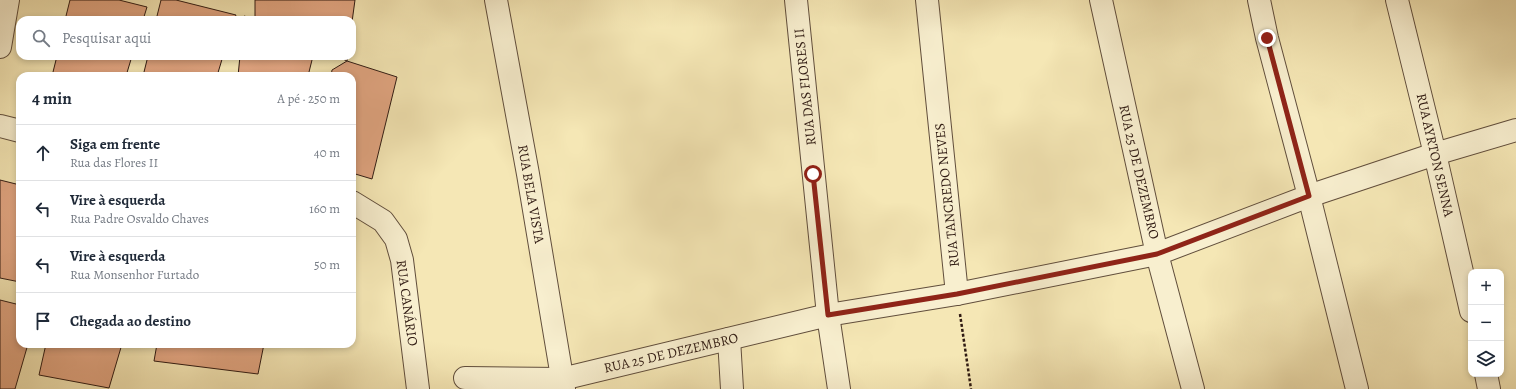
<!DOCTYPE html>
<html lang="pt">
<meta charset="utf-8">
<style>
body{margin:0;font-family:Alegreya,serif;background:#f2f2f3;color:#1f2937}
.controls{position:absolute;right:12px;bottom:12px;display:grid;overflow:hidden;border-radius:8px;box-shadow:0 2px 6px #0003}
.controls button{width:36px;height:36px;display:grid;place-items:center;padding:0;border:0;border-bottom:1px solid #e0e1e3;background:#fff;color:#1f2937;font:20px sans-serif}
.stop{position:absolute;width:12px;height:12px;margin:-9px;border:3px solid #8f2418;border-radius:50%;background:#fff}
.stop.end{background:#8f2418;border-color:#fff;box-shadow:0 1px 4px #0008}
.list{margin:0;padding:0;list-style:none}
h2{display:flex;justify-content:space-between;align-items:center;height:52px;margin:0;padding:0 16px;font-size:17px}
h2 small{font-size:13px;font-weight:400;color:#747a83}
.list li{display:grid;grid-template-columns:26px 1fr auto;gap:12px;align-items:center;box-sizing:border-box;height:56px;padding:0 16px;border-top:1px solid #e0e1e3}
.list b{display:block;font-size:15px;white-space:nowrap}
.list p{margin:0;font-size:13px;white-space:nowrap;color:#747a83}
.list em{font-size:13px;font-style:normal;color:#747a83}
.icon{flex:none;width:22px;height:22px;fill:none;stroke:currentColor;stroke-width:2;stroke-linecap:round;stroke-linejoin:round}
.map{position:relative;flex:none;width:1516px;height:389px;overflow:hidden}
.search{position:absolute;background:#fff;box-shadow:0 2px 6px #0003;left:16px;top:16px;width:340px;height:44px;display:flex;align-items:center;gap:10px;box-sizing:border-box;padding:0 14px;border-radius:12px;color:#747a83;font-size:15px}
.panel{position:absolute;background:#fff;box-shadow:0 2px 6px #0003;left:16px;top:72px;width:340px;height:276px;border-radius:12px}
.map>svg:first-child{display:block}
.building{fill:#e1a581;stroke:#301b13}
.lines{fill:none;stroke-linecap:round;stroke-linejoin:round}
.minor-casing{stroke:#614e3c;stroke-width:24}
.path{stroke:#301b13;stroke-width:2.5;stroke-dasharray:3 2;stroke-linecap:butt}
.minor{stroke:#f8efcf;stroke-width:22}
.route{stroke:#8f2418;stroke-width:5}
.labels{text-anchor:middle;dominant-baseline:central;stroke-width:3;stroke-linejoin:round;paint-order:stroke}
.street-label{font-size:14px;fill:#301b13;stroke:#f8efcf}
</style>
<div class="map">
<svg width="1516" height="389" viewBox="0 0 1516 389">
<rect width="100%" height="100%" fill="#f5e7b5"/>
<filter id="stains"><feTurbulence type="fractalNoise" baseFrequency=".005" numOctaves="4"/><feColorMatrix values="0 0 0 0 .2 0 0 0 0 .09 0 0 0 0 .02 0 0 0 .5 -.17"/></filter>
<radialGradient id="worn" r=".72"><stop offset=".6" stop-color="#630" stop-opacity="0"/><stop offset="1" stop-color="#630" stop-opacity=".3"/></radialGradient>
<!-- building -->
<g class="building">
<path d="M70 0H119L147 7 143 20H65Z"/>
<path d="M161 0H176L236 15 234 20H156Z"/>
<path d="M255 0H355L352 22V20H258L255 19Z"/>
<path d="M244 16 255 19 260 20H243Z"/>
<path d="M57 56H132L126 76H52Z"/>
<path d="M148 56H223L217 76H143Z"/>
<path d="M240 56H313L308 76H238Z"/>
<path d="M336 56H348L347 61Z"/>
<path d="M347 61 397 77 372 179 352 173V76H331L332 70Z"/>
<path d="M0 180 20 185V282L0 278Z"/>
<path d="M0 300 20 305V344H28L15 389H0Z"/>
<path d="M46 344H122L109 388 39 375Z"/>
<path d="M157 344H264L258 374 154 361Z"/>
</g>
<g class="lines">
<defs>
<g id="minor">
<path d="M496 0 528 174 564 389"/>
<path d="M796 0 828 315 839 389"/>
<path d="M927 0 957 294"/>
<path d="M1101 0 1157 254 1193 389"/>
<path d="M1259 0 1267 38 1309 196 1357 389"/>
<path d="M1397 0 1435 154 1471 311"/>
<path d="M0 47 8 0"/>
<path d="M0 126 20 131"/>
<path d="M352 202 383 221 396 239 402 260 418 389"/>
<path d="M729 339 732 389"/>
<path d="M1486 374 1489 389"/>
<path d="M465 378 562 379 828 315 957 294 1157 254 1309 196 1435 154 1516 130"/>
</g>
</defs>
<!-- minor casing -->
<use href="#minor" class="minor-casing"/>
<!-- path -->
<path class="path" d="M960 314 971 389"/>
<!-- minor -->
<use href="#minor" class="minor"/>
</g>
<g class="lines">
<!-- route -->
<path class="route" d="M813 174 828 315 957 294 1157 254 1309 196 1267 38"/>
</g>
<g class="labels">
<!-- street labels -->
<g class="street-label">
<text transform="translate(805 87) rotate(-96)">RUA DAS FLORES II</text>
<text transform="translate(1435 155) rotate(77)">RUA AYRTON SENNA</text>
<text transform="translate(1139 172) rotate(77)">RUA 25 DE DEZEMBRO</text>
<text transform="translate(531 194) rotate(80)">RUA BELA VISTA</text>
<text transform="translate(947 195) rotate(-96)">RUA TANCREDO NEVES</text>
<text transform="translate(407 303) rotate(82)">RUA CANÁRIO</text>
<text transform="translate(671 353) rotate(-13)">RUA 25 DE DEZEMBRO</text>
</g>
</g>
<rect width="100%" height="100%" filter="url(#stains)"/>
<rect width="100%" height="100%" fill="url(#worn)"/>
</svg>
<div class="controls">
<button>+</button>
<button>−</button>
<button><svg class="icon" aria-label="layers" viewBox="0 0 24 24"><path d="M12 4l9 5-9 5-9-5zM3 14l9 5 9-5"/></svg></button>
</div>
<div class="stop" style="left:813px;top:174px"></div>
<div class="stop end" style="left:1267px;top:38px"></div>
<div class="search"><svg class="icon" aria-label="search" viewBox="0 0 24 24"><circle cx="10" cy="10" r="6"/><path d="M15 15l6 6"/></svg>Pesquisar aqui</div>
<section class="panel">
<h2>4 min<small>A pé · 250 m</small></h2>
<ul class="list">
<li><svg class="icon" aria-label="ahead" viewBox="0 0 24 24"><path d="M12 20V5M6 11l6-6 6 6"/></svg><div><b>Siga em frente</b><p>Rua das Flores II</p></div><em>40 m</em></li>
<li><svg class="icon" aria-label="left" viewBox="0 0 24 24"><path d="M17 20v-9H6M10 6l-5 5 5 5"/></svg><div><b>Vire à esquerda</b><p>Rua Padre Osvaldo Chaves</p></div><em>160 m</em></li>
<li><svg class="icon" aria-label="left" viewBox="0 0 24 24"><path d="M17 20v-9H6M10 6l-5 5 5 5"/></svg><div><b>Vire à esquerda</b><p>Rua Monsenhor Furtado</p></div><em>50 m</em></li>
<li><svg class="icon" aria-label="arrive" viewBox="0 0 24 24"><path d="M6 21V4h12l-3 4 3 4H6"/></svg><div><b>Chegada ao destino</b></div></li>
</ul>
</section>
</div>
